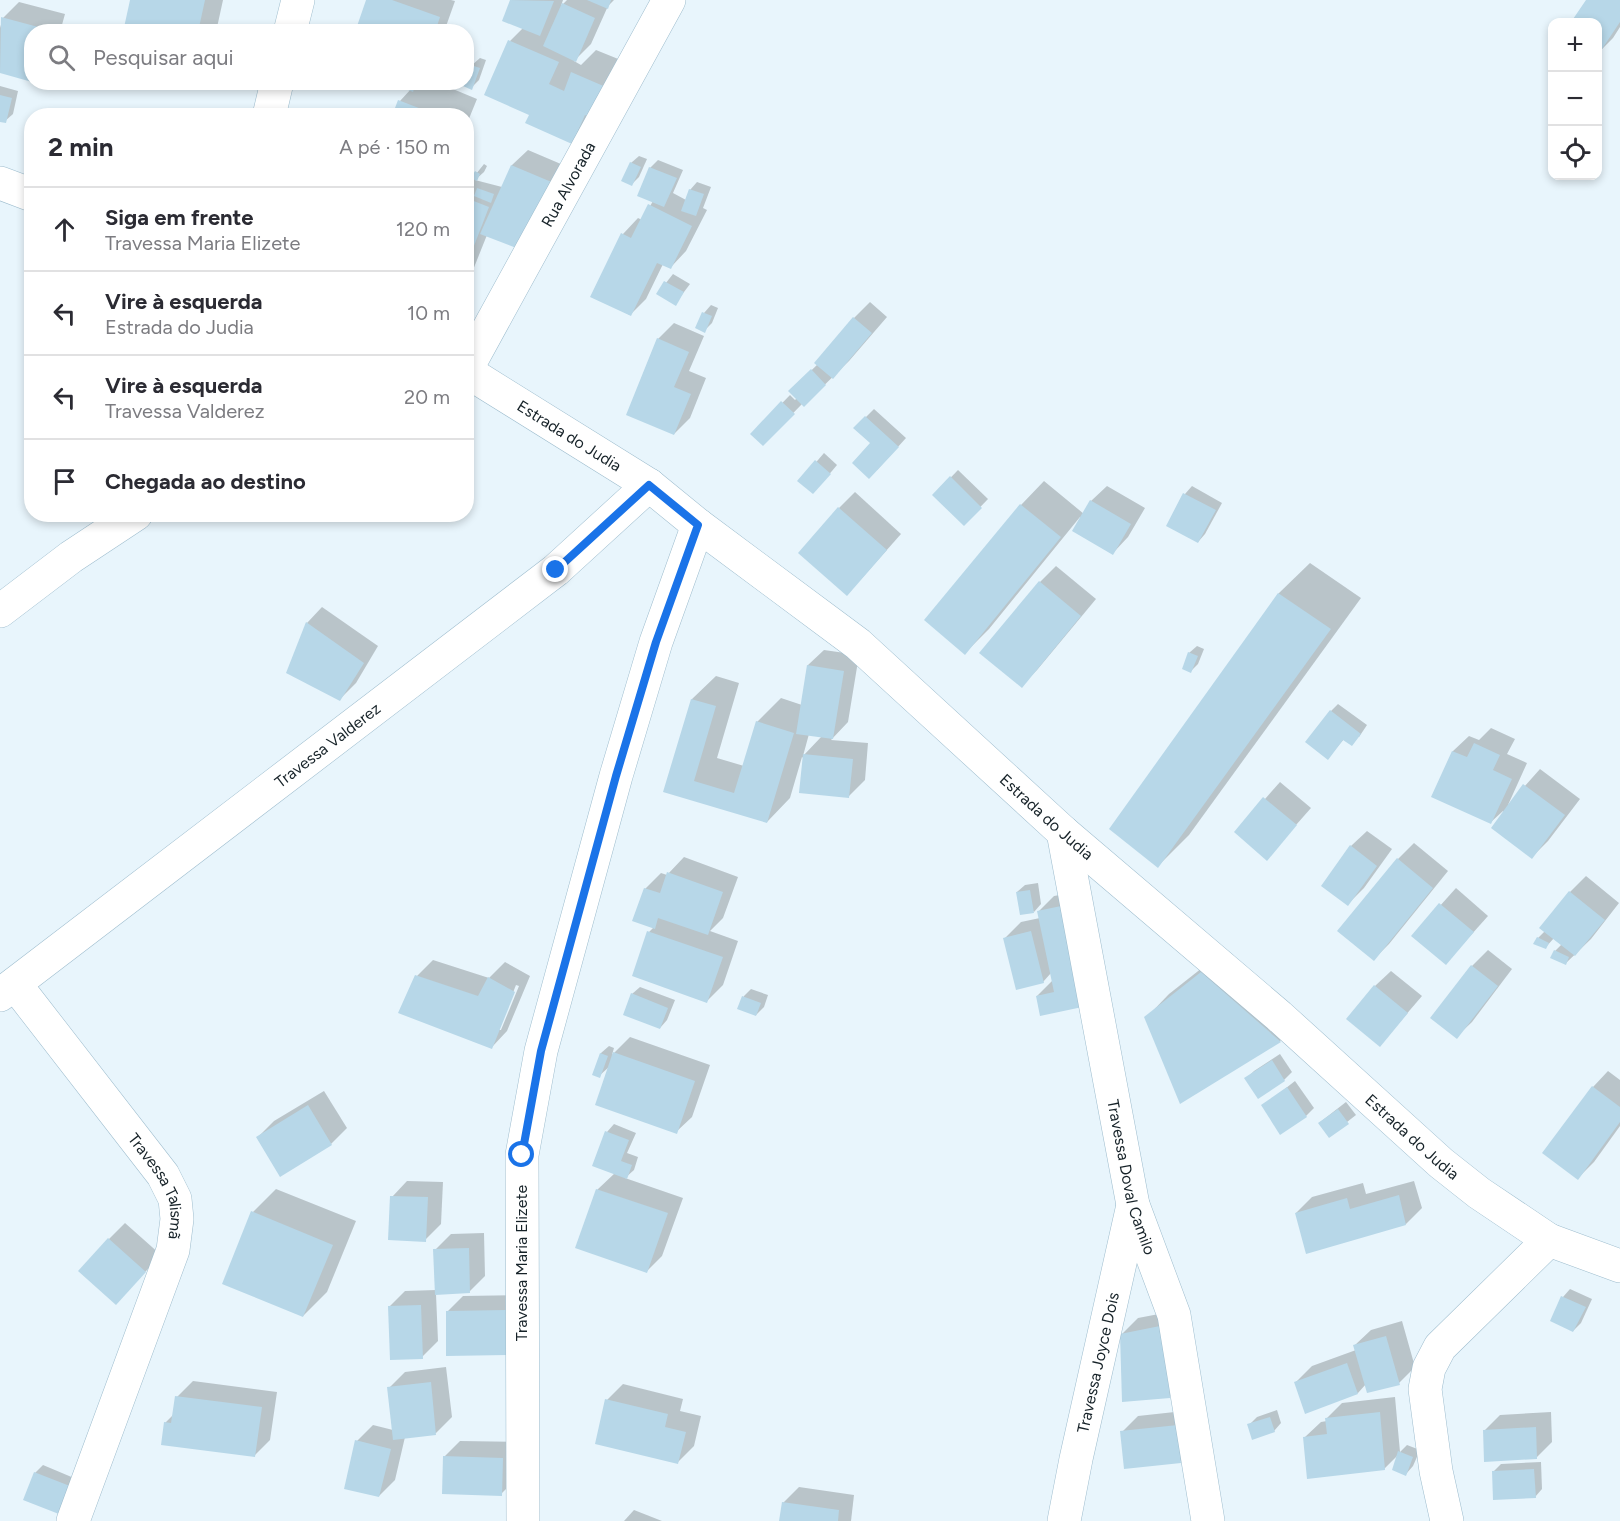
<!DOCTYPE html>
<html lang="pt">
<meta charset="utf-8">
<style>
body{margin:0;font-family:Figtree,sans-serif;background:#f7f7f7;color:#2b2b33}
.controls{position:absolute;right:18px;top:18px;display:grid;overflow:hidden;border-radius:12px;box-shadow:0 3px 9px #0003}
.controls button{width:54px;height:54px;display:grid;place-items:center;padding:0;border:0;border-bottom:2px solid #e1e1e2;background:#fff;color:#2b2b33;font:30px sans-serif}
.stop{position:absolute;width:18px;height:18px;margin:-14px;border:4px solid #1a73e8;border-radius:50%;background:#fff}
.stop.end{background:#1a73e8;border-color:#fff;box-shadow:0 2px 6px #0008}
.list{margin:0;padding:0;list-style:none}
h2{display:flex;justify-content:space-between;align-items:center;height:78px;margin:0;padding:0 24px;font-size:26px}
h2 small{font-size:20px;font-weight:400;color:#7c7c81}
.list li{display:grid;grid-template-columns:39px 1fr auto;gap:18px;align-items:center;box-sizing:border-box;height:84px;padding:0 24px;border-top:2px solid #e1e1e2}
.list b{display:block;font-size:22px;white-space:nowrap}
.list p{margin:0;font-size:20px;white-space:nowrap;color:#7c7c81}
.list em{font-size:20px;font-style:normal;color:#7c7c81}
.icon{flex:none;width:33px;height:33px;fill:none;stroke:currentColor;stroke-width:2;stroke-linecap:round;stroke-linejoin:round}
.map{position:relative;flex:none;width:1620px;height:1521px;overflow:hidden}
.search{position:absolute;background:#fff;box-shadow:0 3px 9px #0003;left:24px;top:24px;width:450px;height:66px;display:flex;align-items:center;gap:15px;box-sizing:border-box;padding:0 21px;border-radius:24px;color:#7c7c81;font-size:22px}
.panel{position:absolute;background:#fff;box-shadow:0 3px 9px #0003;left:24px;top:108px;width:450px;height:414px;border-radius:24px}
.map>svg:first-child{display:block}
.shadow{fill:#0003;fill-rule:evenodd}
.building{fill:#b7d7e8}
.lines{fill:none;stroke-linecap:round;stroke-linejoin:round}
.minor-casing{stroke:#9ebdce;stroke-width:34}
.minor{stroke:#fff;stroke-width:33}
.route{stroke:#1a73e8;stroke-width:8}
.labels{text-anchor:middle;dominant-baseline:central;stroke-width:6;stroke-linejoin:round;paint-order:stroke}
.street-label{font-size:16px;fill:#162228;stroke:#fff}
</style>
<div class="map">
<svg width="1620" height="1521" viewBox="0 0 1620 1521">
<rect width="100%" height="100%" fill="#e8f5fc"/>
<!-- shadow -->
<g class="shadow">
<path d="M132 0H223L216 32H125Z"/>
<path d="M368 0H451L455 1 444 32H356Z"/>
<path d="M512 0H563L561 6 567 0H614L608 6 591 44 574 61 581 65 596 50 638 67 572 142 531 114 486 95 510 41 523 28 504 20Z"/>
<path d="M1588 0H1620V27L1613 38 1598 53V22H1573Z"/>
<path d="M19 2 65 14 60 32H32V80L0 72V28L3 18Z"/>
<path d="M480 58 486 60 479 80 471 88 466 80 472 65Z"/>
<path d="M392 82H436L477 99 466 126V116H394L400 101 411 89Z"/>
<path d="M0 86 18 91 13 114 5 121 0 120Z"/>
<path d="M528 150 575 170 487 235 473 270 466 277V177L472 179 484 164 487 166 484 172 475 180 502 187 512 165Z"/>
<path d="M639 156 647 159 639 177 632 184 631 163Z"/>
<path d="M658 160 683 170 673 193 686 200 690 190 697 182 711 187 703 208 707 210 686 251 671 267 663 264 646 299 630 315 592 296 623 234 638 218 642 220 653 201 650 168Z"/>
<path d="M673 274 690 284 675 304 658 293Z"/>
<path d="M870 302 887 317 849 361 804 405 802 404 763 444 752 434 790 395 795 400 797 398 790 391 818 364 854 318Z"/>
<path d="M711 305 718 308 712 323 704 331V313Z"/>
<path d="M674 323 704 336 689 371 706 378 690 418 674 434 658 339Z"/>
<path d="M874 409 906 438 877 470 872 443 855 428Z"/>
<path d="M824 453 837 465 821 484 800 481Z"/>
<path d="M958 470 988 499 964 524 934 495Z"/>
<path d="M1044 481 1084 514 1091 501 1107 486 1145 508 1128 537 1113 553 1080 517 989 629 965 653 1021 505Z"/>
<path d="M1192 486 1222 503 1205 534 1198 542 1168 526 1185 494Z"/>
<path d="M855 492 901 534 862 578 839 508Z"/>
<path d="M1310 563 1361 598 1189 835 1158 866 1111 829 1279 593Z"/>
<path d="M1056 566 1096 599 1037 670 1021 686 1040 582Z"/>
<path d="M322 607 378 646 356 683 340 699 307 623Z"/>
<path d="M1197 646 1204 649 1198 664 1191 671 1189 653Z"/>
<path d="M824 650 859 655 848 722 831 740 868 743 865 780 849 796 802 757 790 798 767 822 665 791 692 699 716 676 739 683 717 758 744 766 757 722 781 698 802 705 808 665ZM809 734 822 736 803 756Z"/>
<path d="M1338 704 1367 725 1359 737 1344 739 1328 758 1331 711Z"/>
<path d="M1491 728 1515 739 1507 754 1527 763 1508 805 1540 769 1580 799 1548 841 1532 857 1503 811 1491 822 1433 796 1453 751 1469 736 1479 740Z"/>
<path d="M1280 782 1311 808 1267 858 1236 832Z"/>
<path d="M1367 831 1392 849 1364 888 1348 904 1351 846Z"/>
<path d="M1414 843 1448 871 1389 944 1374 959 1340 931 1398 859Z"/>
<path d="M684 857 738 877 723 918 710 931 738 941 723 985 707 1001 649 932 654 927 645 889 661 873 667 875Z"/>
<path d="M1586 876 1619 903 1591 939 1566 963 1555 951 1562 944 1554 938 1546 947 1538 938 1545 931 1570 892Z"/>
<path d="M1038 883 1041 904 1034 912 1017 892 1025 885Z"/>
<path d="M1456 888 1488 916 1446 963 1413 936Z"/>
<path d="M1082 891 1102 989 1037 996 1053 980 1051 973 1043 982 1005 938 1021 922 1040 918 1038 912 1054 896Z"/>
<path d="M1226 949 1303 1017 1280 1041 1181 1102 1146 1018 1169 994Z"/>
<path d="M1488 950 1512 969 1472 1022 1456 1037 1432 1018 1472 966Z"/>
<path d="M433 960 489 978 505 962 530 976 507 1031 492 1047 400 1012 417 976ZM516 985 519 986 501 1030H498Z"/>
<path d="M1391 971 1422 996 1380 1045 1375 986Z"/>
<path d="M640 987 675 1000 667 1020 660 1028 632 994Z"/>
<path d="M751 989 768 995 764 1007 756 1015 739 1008 744 996Z"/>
<path d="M630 1037 710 1065 692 1117 676 1132 610 1066 599 1076 594 1074 601 1053 609 1046 614 1048 612 1055Z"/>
<path d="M1280 1054 1292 1072 1284 1080 1258 1097 1246 1079 1254 1071Z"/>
<path d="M1608 1071 1620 1080V1126L1594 1162 1578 1178 1593 1087Z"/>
<path d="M1295 1081 1314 1108 1306 1116 1281 1132 1263 1106Z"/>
<path d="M324 1091 347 1128 331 1144 258 1137 274 1121Z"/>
<path d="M1346 1102 1356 1115 1329 1136 1319 1123Z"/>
<path d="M614 1124 636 1133 627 1153 638 1157 634 1170 625 1178 683 1198 662 1256 646 1272 597 1190 615 1173 607 1132Z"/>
<path d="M407 1181 443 1182 441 1224 425 1240 392 1197Z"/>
<path d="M1414 1181 1422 1208 1406 1224 1296 1213 1312 1197 1363 1183 1366 1194Z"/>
<path d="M276 1189 356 1221 327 1292 303 1316 253 1212Z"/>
<path d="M125 1223 161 1255 116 1303 109 1239Z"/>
<path d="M484 1233 485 1276 469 1292 436 1294 438 1341 422 1357 389 1307 405 1291 436 1290 435 1250 451 1234Z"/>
<path d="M1570 1289 1592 1299 1581 1323 1573 1331 1552 1320 1563 1297Z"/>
<path d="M522 1295V1338L447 1312 463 1296Z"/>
<path d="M1180 1310 1185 1381 1169 1397 1122 1334 1138 1318Z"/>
<path d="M1402 1321 1415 1367 1399 1383 1366 1384 1358 1393 1296 1382 1312 1366 1356 1350 1355 1345 1371 1330Z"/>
<path d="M446 1367 452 1417 436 1433 405 1437 395 1480 379 1496 357 1441 373 1425 393 1430 389 1388 405 1372Z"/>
<path d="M193 1381 277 1392 270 1440 254 1456 165 1423 174 1414 177 1397Z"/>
<path d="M623 1384 683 1399 680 1411 701 1416 694 1446 678 1462 607 1400Z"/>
<path d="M1395 1397 1400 1452 1407 1445 1420 1450 1413 1466 1406 1474 1399 1454 1384 1469 1305 1437 1321 1422 1327 1421 1326 1419 1342 1403Z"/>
<path d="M1193 1410 1197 1445 1181 1461 1122 1432 1138 1416Z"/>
<path d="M1277 1410 1281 1423 1274 1431 1249 1425 1257 1417Z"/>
<path d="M1551 1412 1552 1442 1536 1458 1484 1431 1500 1415Z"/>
<path d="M460 1441 518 1442 517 1478 501 1494 444 1457Z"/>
<path d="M1541 1462 1542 1489 1535 1497 1493 1472 1501 1464Z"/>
<path d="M43 1465 81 1481 64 1514 35 1473Z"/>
<path d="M799 1487 854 1495 851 1521H780L783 1503Z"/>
<path d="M634 1510 662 1521H624Z"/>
</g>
<!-- building -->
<g class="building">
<path d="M130 0H205L198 32H123Z"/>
<path d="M366 0H392L440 17 435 32H355Z"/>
<path d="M510 0 554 1 540 36 502 21Z"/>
<path d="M587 0H611L608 9Z"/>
<path d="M1586 0H1620V22L1598 55V22H1571Z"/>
<path d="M562 3 595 18 576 62 543 46Z"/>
<path d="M1 17 53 31 32 32V82L0 73Z"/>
<path d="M508 40 559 62 549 84 564 91 571 72 615 91 598 122 585 115 572 144 525 123 529 115 484 95Z"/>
<path d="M471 65 480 68 472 90 463 86 464 82H466V76Z"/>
<path d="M389 82H416L413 92Z"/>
<path d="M0 95 12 98 6 123 0 122Z"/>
<path d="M398 100 437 115V116H392Z"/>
<path d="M630 162 641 167 632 186 621 181Z"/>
<path d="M511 165 561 186 524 251 480 234Z"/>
<path d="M649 167 677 178 664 207 637 196Z"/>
<path d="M475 171 480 174 477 181 471 178Z"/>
<path d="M477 188 494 194 491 203 474 196Z"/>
<path d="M689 189 704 194 696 216 681 211Z"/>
<path d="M466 198 489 207 467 264H466Z"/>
<path d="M648 204 692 226 671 269 657 263 631 316 590 297 621 233 631 238Z"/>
<path d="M664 281 684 292 676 306 656 294Z"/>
<path d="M702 312 712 316 705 333 695 328Z"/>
<path d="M853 317 872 333 833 379 814 363Z"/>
<path d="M657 338 689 352 674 387 691 394 674 435 626 415Z"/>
<path d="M811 369 826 385 804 407 788 391Z"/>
<path d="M781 401 795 414 763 446 750 434Z"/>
<path d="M865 416 899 447 869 479 852 463 870 443 853 428Z"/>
<path d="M815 460 831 474 813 494 797 481Z"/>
<path d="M950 476 982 508 964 526 932 495Z"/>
<path d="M1183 493 1216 510 1198 543 1166 526Z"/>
<path d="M1090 500 1131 524 1113 555 1072 531Z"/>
<path d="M1020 504 1061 537 965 655 924 620Z"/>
<path d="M838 507 887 550 847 596 798 553Z"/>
<path d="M1039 581 1081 616 1022 688 979 653Z"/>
<path d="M1278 593 1331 629 1158 868 1109 829Z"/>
<path d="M306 622 364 663 340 701 286 673Z"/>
<path d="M1188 652 1198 656 1191 673 1182 669Z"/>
<path d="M807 665 844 671 833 739 796 734Z"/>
<path d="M691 699 716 706 694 781 734 793 756 721 794 733 767 823 663 792Z"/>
<path d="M1330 710 1361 734 1352 746 1343 740 1328 760 1305 742Z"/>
<path d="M1474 743 1500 755 1493 770 1512 779 1491 824 1431 797 1452 751 1467 757Z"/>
<path d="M803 754 853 759 849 798 799 793Z"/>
<path d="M1523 784 1565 815 1532 859 1491 828Z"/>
<path d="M1263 797 1297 825 1267 861 1234 832Z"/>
<path d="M1350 845 1377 866 1348 906 1321 886Z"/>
<path d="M1397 858 1433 888 1374 961 1337 931Z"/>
<path d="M667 872 723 892 708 935 658 918 655 929 632 921 644 888 660 893Z"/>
<path d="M1030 890 1034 913 1020 915 1016 892Z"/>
<path d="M1569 891 1605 920 1575 956 1539 928Z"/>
<path d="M1439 903 1474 932 1446 965 1411 936Z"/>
<path d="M1066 905 1087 1006 1040 1016 1036 996 1054 992 1037 911Z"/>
<path d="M647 931 723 957 707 1003 632 976Z"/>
<path d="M1031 931 1044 983 1016 990 1003 938Z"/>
<path d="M1537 937 1549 943 1546 949 1533 944Z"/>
<path d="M1554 950 1569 957 1566 965 1550 958Z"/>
<path d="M1471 965 1498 986 1457 1039 1430 1018Z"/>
<path d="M1201 972 1281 1042 1180 1104 1144 1017Z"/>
<path d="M415 975 478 996 488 977 515 992 492 1049 398 1013Z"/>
<path d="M1374 985 1408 1013 1380 1047 1346 1019Z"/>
<path d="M631 993 668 1008 660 1029 623 1015Z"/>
<path d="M742 996 761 1003 756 1016 737 1009Z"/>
<path d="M613 1052 695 1081 677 1134 595 1105Z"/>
<path d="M600 1053 608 1056 600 1078 592 1075Z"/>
<path d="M1272 1060 1285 1081 1258 1099 1244 1078Z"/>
<path d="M1592 1086 1620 1107V1122L1578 1180 1542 1153Z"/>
<path d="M1287 1087 1307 1117 1280 1135 1261 1105Z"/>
<path d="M308 1105 332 1145 280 1177 256 1137Z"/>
<path d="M1338 1109 1349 1124 1329 1138 1318 1123Z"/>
<path d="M605 1131 629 1140 621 1161 632 1165 627 1179 592 1166Z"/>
<path d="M596 1189 668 1213 647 1273 575 1248Z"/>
<path d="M1399 1195 1406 1225 1306 1254 1295 1213 1347 1198 1350 1209Z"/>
<path d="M390 1196 428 1197 426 1242 388 1240Z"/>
<path d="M251 1211 333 1245 303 1317 222 1284Z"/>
<path d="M108 1238 146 1272 116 1305 78 1271Z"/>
<path d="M469 1248 470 1293 435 1295 433 1249Z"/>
<path d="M1561 1296 1586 1307 1573 1332 1550 1321Z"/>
<path d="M421 1305 423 1359 390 1360 388 1306Z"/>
<path d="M506 1310 507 1355 446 1356V1311Z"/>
<path d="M1165 1325 1170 1398 1122 1402 1120 1334Z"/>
<path d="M1386 1336 1400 1385 1367 1393 1353 1345Z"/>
<path d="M1347 1363 1358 1394 1305 1414 1294 1382Z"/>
<path d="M431 1382 436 1435 393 1440 387 1387Z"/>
<path d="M175 1396 262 1407 255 1457 161 1445 164 1422 171 1423Z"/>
<path d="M605 1399 668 1414 665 1427 686 1432 678 1464 595 1444Z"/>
<path d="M1380 1412 1385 1470 1307 1479 1303 1437 1327 1434 1325 1418Z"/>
<path d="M1270 1417 1275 1432 1252 1440 1247 1424Z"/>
<path d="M1178 1425 1181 1463 1124 1469 1120 1431Z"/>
<path d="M1536 1427 1537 1459 1484 1462 1483 1430Z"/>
<path d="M355 1440 391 1449 379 1497 344 1489Z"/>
<path d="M1398 1451 1413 1457 1406 1476 1392 1470Z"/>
<path d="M443 1456 503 1458 502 1496 442 1494Z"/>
<path d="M1534 1469 1536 1498 1493 1500 1492 1471Z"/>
<path d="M34 1472 75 1488 64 1516 23 1500Z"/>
<path d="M782 1502 839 1510 838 1521H779Z"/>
</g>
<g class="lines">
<defs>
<g id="minor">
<path d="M290 32 298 0"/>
<path d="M269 116 277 82"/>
<path d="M0 183 32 195"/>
<path id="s1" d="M466 370 669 0"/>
<path id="s2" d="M466 371 649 485 698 525 858 644 1063 832 1279 1016 1441 1163 1479 1193 1549 1240 1620 1266"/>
<path d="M0 611 71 557 136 514"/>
<path id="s3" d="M1063 832 1133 1205 1174 1315 1208 1521"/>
<path id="s4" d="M15 984 163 1175 175 1199 177 1219 173 1250 73 1521"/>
<path id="s5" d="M0 995 556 570 649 485"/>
<path d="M523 1521 522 1155 541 1051 616 776 656 642 698 525"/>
<path id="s6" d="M1064 1521 1076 1459 1133 1205"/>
<path d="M1447 1521 1436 1471 1425 1389 1429 1368 1440 1347 1549 1240"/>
</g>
</defs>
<!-- minor casing -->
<use href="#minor" class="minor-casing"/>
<!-- minor -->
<use href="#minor" class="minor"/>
</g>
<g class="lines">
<!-- route -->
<path class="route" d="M522 1155 541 1051 616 776 656 642 698 525 649 485 556 570"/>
</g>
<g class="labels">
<!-- street labels -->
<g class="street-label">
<text stroke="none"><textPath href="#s1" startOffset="212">Rua Alvorada</textPath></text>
<text stroke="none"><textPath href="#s2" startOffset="122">Estrada do Judia</textPath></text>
<text stroke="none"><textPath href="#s5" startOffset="412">Travessa Valderez</textPath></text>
<text stroke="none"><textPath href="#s2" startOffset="734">Estrada do Judia</textPath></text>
<text stroke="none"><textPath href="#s2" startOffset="1220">Estrada do Judia</textPath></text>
<text stroke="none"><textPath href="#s3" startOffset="352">Travessa Doval Camilo</textPath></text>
<text stroke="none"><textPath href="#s4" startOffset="250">Travessa Talismã</textPath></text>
<text transform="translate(521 1263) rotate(-90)">Travessa Maria Elizete</text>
<text stroke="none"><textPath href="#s6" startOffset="162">Travessa Joyce Dois</textPath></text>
</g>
</g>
</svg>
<div class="controls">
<button>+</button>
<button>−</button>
<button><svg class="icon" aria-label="locate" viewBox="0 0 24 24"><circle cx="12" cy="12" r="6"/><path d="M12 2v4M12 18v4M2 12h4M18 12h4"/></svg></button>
</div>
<div class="stop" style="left:522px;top:1155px"></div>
<div class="stop end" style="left:556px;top:570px"></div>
<div class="search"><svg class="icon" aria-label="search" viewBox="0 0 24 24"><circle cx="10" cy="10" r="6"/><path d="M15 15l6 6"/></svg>Pesquisar aqui</div>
<section class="panel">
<h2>2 min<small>A pé · 150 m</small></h2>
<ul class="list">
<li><svg class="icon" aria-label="ahead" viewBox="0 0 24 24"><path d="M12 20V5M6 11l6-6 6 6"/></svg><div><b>Siga em frente</b><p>Travessa Maria Elizete</p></div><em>120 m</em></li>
<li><svg class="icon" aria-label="left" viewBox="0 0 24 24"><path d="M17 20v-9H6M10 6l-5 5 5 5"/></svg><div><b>Vire à esquerda</b><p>Estrada do Judia</p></div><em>10 m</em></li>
<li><svg class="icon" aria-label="left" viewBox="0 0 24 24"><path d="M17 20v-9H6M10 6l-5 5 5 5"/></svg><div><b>Vire à esquerda</b><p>Travessa Valderez</p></div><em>20 m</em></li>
<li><svg class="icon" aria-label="arrive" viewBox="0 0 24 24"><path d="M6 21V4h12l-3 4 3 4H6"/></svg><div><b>Chegada ao destino</b></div></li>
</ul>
</section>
</div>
